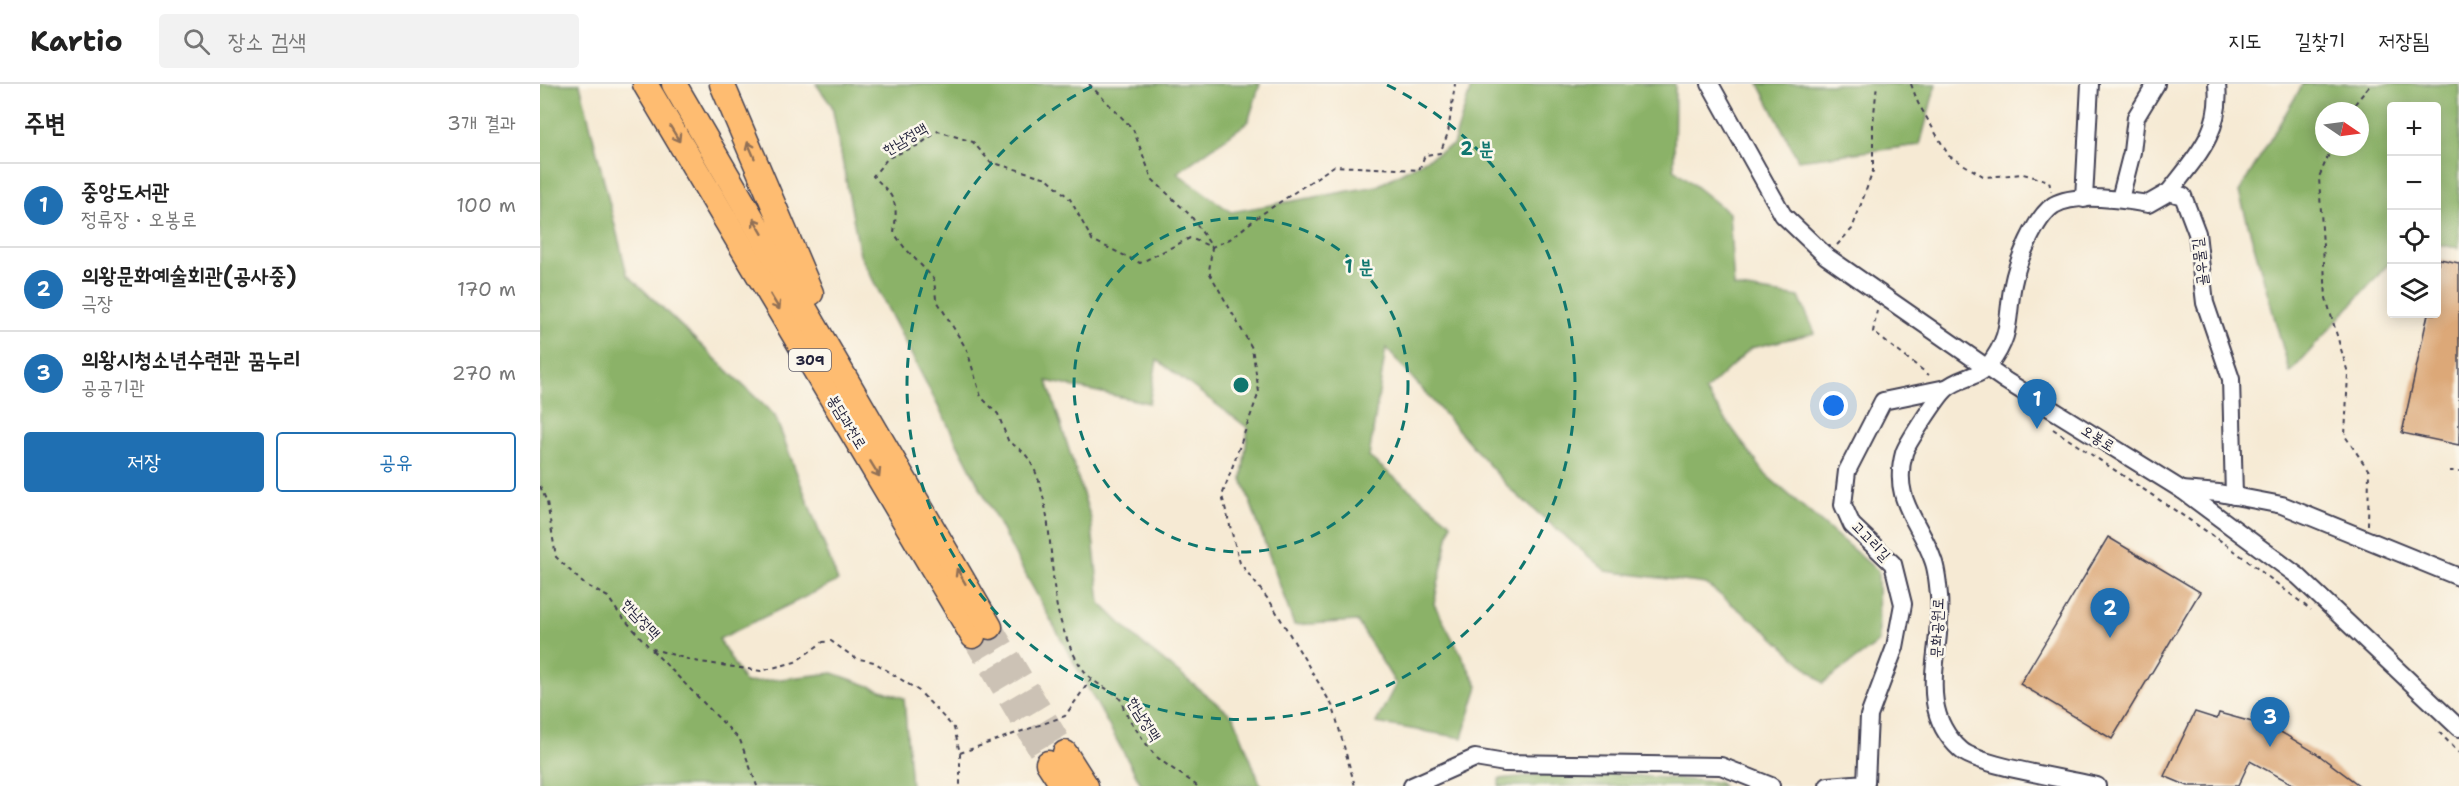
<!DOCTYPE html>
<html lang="ko">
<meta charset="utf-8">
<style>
body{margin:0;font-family:"Shantell Sans","Poor Story",sans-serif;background:#f2f2f2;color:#222}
.controls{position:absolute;right:18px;top:18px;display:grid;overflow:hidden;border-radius:6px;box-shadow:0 3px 15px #0003}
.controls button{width:54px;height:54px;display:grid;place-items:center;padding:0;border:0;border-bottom:2px solid #e0e0e0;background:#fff;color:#222;font:30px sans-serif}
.compass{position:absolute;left:1775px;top:18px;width:54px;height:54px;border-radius:50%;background:#fff;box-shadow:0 3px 15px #0003;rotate:103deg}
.you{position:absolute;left:1294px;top:322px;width:21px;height:21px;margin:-15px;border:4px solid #fff;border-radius:50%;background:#1a73e8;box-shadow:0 0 0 9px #1a73e833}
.badge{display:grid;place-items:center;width:39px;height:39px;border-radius:50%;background:#1f6fb2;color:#fff;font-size:20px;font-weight:700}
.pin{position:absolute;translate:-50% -50px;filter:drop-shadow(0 2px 3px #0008)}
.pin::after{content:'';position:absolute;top:32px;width:21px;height:18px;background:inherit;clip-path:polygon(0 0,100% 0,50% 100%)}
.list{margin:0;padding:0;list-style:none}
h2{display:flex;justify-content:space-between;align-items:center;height:78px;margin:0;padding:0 24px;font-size:26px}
h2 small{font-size:20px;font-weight:400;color:#767676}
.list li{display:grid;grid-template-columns:39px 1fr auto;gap:18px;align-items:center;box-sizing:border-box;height:84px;padding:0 24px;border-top:2px solid #e0e0e0}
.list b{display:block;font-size:22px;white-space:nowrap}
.list p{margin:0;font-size:20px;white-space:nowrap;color:#767676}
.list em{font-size:20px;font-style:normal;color:#767676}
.actions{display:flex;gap:12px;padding:18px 24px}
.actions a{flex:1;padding:14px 0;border:2px solid #1f6fb2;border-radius:6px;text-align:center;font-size:21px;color:#1f6fb2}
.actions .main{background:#1f6fb2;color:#fff}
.icon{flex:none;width:33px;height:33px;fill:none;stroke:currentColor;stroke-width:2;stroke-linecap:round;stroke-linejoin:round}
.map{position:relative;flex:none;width:1919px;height:702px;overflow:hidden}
header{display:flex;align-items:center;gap:36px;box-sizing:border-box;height:84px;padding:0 30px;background:#fff;border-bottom:2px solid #e0e0e0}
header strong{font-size:28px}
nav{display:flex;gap:33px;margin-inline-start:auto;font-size:21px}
.search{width:420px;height:54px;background:#f2f2f2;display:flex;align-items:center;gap:15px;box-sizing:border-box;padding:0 21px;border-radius:6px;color:#767676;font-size:22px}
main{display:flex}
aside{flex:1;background:#fff}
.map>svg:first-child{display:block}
.forest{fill:#8bb267;stroke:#566a51;stroke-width:1.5;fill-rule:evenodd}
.building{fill:#dca878}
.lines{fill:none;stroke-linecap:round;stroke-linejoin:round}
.highway-tunnel{stroke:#ccc2b5;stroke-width:24;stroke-dasharray:24 12;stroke-linecap:butt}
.minor-casing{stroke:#424052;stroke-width:20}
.highway-casing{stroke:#424052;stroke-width:27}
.path{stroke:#424052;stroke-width:2;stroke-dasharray:4.5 4.5;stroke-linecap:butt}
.minor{stroke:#fff;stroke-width:16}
.highway{stroke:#febc71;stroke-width:24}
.oneway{stroke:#906f56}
.ring{fill:none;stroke:#0f766e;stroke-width:3;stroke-dasharray:10 8}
.labels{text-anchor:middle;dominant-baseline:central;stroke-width:5;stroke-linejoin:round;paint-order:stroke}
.shield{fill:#fbf7ec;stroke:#636270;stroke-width:1.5}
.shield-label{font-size:14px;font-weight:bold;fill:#22223b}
.street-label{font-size:15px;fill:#22223b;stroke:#fbf7ec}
.centre{fill:#0f766e;stroke:#fbf7ec;stroke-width:3}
.ring-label{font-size:18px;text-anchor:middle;font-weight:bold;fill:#0f766e;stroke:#fbf7ec;stroke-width:5;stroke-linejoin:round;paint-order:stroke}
</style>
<header>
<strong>Kartio</strong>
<div class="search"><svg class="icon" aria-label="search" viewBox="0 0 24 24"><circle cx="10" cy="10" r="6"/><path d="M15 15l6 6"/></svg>장소 검색</div>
<nav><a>지도</a><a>길찾기</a><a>저장됨</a></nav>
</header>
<main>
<aside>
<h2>주변<small>3개 결과</small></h2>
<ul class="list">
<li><span class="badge">1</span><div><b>중앙도서관</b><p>정류장 · 오봉로</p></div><em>100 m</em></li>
<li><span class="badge">2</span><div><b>의왕문화예술회관(공사중)</b><p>극장</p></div><em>170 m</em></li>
<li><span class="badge">3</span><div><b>의왕시청소년수련관 꿈누리</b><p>공공기관</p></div><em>270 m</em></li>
</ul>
<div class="actions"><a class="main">저장</a><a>공유</a></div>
</aside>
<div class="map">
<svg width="1919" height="702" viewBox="0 0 1919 702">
<rect width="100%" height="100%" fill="#fbf7ec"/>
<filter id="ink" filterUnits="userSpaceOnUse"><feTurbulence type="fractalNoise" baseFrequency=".0167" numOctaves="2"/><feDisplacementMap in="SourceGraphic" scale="12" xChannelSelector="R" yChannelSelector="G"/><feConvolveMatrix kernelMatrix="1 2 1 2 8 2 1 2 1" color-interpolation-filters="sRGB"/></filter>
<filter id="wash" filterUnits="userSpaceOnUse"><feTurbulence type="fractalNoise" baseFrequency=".008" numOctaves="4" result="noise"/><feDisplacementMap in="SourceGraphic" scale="24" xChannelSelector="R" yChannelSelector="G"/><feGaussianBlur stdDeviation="1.35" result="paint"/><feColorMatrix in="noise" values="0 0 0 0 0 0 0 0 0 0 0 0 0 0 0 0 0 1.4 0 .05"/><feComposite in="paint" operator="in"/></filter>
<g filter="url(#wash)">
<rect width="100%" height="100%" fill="#f6ead4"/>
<!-- forest -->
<g class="forest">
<path d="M0 0H40L87 190 235 332 298 497 179 555 205 599 293 589 364 614 371 702H0Z"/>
<path d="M276 0H720L708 38 637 89 691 128 837 102 913 61 932 0H1135L1134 85 1189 129 1194 203 1259 213 1275 249 1211 264 1165 307 1226 391 1338 487 1339 558 1283 599 1230 550 1166 500 1066 487 971 406 846 264 829 373 911 439 894 520 938 602 922 654 836 639 856 600 817 537 754 541 702 395 708 344 617 276 609 319 507 297 551 435 560 519 600 558 694 633 721 702H602L476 473 320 171 292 22Z"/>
<path d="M1219 0H1396L1380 61 1258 76Z"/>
<path d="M1763 0H1919V164L1897 161 1896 22H1852L1851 177 1750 289 1699 108ZM1784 27H1820V63H1784Z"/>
<path d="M1034 687 1178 698 1183 702H959V695Z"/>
</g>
<g id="blocks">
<!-- building -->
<g class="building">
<path d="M1900 175 1919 179V361L1862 349 1888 230H1896V189Z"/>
<path d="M1568 453 1660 508 1572 655 1480 600Z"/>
<path d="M1655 628 1677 635 1679 629 1734 644 1776 669 1820 702H1756L1710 677 1698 702H1648L1624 692Z"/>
</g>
</g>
</g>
<g filter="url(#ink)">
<use href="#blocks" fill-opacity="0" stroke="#424052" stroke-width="1.5"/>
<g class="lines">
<!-- highway-tunnel -->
<g class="highway-tunnel">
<path d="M450 543 525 669"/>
<path d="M433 552 508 679"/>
</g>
<defs>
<g id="minor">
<path d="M1170 0 1243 131 1286 172 1466 297 1642 406 1758 492 1919 644"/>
<path d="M1629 108C1656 73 1682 48 1677 0"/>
<path d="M1544 115 1550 0"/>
<path d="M1580 115 1592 68 1596 33 1616 0"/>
<path d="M1642 406 1679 409 1742 421 1919 493"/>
<path d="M872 702 935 674 965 679 1181 682 1231 702"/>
<path d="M1288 702 1326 699 1329 632 1355 563 1363 520 1353 480 1312 441 1303 421 1307 387 1343 317 1406 304"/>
<path d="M1557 702C1529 695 1439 682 1421 666 1373 623 1404 566 1399 512 1398 500 1397 486 1393 476 1380 437 1351 417 1364 369 1366 361 1398 312 1406 305 1417 294 1440 293 1449 281 1473 250 1466 234 1473 200 1477 179 1495 133 1514 121 1536 108 1584 116 1608 120L1629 108 1643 112 1657 149 1665 219 1691 295 1694 412"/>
</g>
<g id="highway">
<path d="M105 0 433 552"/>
<path d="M134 0 450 543"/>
<path d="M182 0 271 209"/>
<path d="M525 669 546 702"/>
<path d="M508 679 523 702"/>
</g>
</defs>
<!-- minor casing -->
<use href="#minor" class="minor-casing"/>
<!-- highway casing -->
<use href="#highway" class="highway-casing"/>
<!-- path -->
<g class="path">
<path d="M549 0 593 45 612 95 651 132 672 163 669 188 712 264 719 308 682 412 700 479 731 519 793 623 815 702"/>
<path d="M1371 0 1378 19 1409 72 1445 93 1483 90 1509 97 1511 107"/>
<path d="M1809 27 1831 0"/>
<path d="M1792 63 1779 93 1786 214 1808 289 1805 352 1829 387 1828 441"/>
<path d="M1297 161 1312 145 1333 87V40L1337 0"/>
<path d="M1337 226 1333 248 1389 291"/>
<path d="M1513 345 1687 461 1771 526"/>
<path d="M1909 387H1919"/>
<path d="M0 402 7 418 16 473 44 500 68 513 78 528 110 564 154 577 221 587 255 578 283 558 291 557 315 574 334 578 379 607 414 644 420 669V702"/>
<path d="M112 566 200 656 217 702"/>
<path d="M1899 648 1919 669"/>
<path d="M420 669 525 632 551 595"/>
<path d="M657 702C646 692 621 679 613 669 604 657 595 644 587 631 583 626 583 619 580 615 574 607 561 603 553 596 535 581 524 550 518 528 508 487 515 374 469 359L458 330 441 313 427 266 396 215 394 195 364 163 354 149C358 118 356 114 333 92L348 74 379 61 398 47 433 58 450 78 507 94 530 115 552 156 600 179 650 154 672 163 690 155 719 132 794 82 879 86 885 71 900 69 908 49 915 0"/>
</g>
<!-- minor -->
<use href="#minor" class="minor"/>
<!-- highway -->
<use href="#highway" class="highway"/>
</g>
<!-- one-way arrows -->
<defs><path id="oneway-shaft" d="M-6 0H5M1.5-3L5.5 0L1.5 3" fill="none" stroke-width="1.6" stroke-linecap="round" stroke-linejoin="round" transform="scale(1.5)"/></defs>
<g class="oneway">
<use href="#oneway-shaft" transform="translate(135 50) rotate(59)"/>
<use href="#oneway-shaft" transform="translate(211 66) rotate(-113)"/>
<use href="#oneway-shaft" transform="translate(218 142) rotate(-120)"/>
<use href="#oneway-shaft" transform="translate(235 218) rotate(59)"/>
<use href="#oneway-shaft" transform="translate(335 385) rotate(59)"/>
<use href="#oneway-shaft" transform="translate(421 492) rotate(-120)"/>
</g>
</g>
<!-- distance rings -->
<g class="ring">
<circle cx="701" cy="301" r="167"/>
<path d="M847 1A334 334 0 1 1 555 1"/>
</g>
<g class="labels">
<!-- shield labels -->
<rect class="shield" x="249" y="265" width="42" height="22" rx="4.5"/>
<g class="shield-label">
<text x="270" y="276">309</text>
</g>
<!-- street labels -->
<g class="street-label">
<text transform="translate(365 55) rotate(-30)">한남정맥</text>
<text transform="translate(1660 178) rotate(-97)">골우물길</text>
<text transform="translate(307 338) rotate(59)">봉담과천로</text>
<text transform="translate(1558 354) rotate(32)">오봉로</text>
<text transform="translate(1331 457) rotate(46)">고고리길</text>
<text transform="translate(101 535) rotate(47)">한남정맥</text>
<text transform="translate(1397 544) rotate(-88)">문화공원로</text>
<text transform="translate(604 635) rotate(58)">한남정맥</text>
</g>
</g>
<circle cx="701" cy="301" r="9" class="centre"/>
<g class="ring-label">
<text x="937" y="71">2 분</text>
<text x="819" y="189">1 분</text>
</g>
</svg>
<div class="controls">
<button>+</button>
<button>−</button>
<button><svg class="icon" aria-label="locate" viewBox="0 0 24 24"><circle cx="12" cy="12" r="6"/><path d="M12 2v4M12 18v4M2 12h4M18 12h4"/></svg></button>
<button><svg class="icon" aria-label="layers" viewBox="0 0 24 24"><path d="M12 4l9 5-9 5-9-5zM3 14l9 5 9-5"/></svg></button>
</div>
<svg class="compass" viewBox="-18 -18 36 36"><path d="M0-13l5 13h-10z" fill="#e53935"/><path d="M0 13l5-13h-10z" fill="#767676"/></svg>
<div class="you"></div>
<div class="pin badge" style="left:1497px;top:345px">1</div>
<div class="pin badge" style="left:1570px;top:554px">2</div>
<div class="pin badge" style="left:1730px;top:663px">3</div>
</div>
</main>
